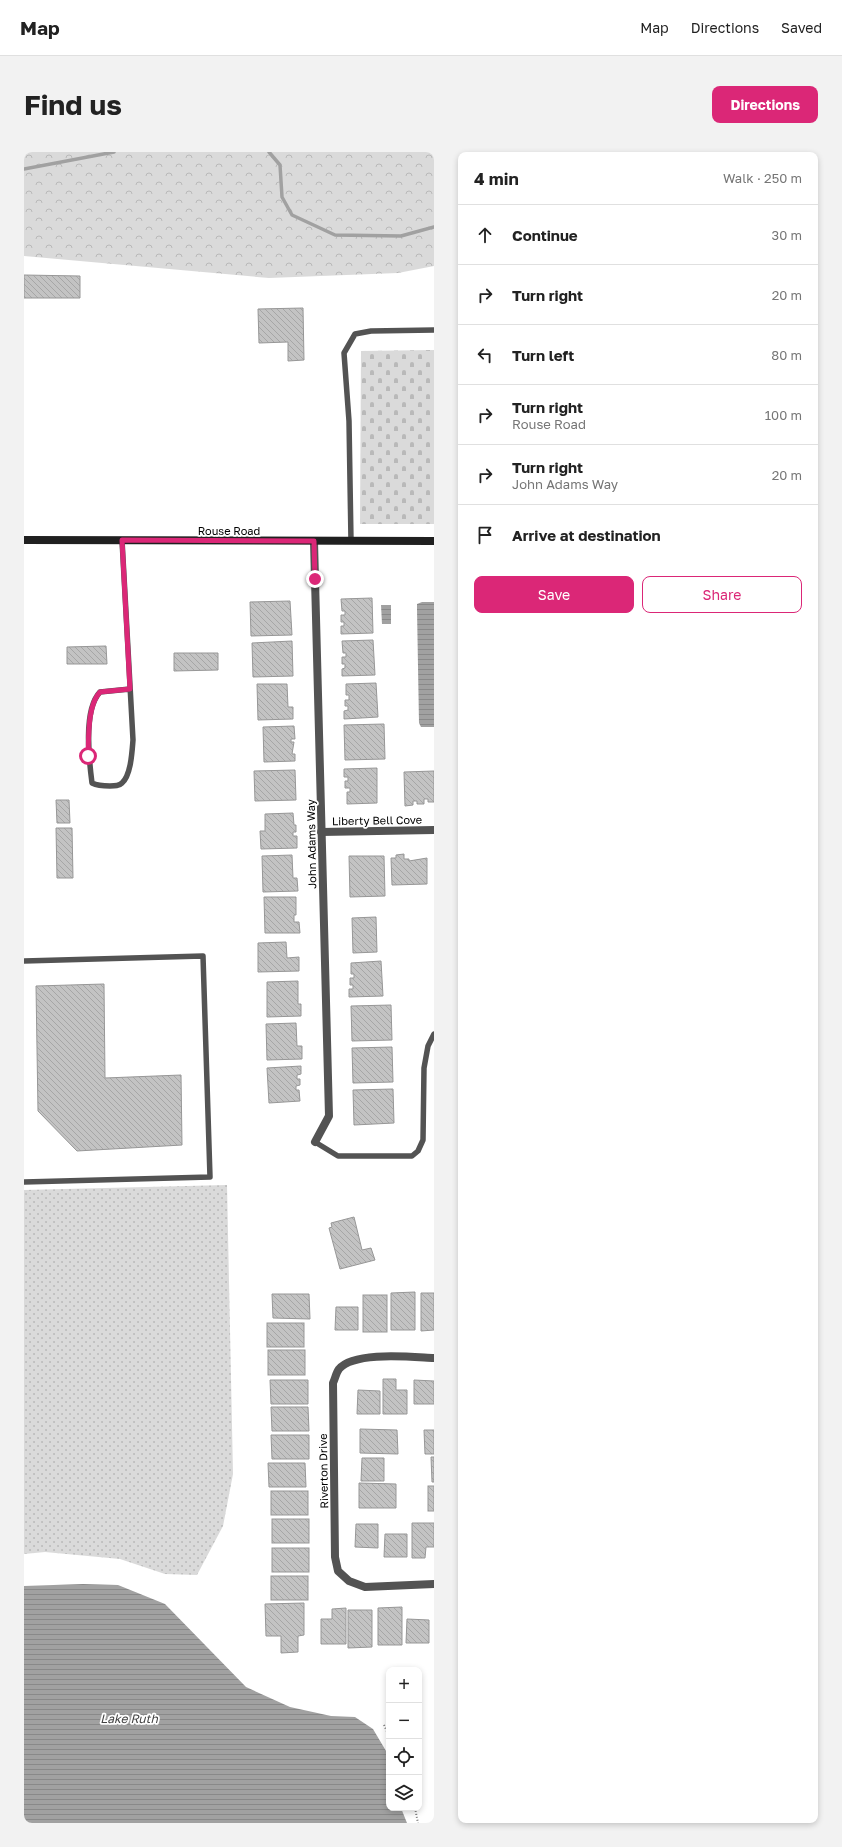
<!DOCTYPE html>
<meta charset="utf-8">
<style>
body{margin:0;font-family:"Golos Text",sans-serif;background:#f2f2f2;color:#222}
.controls{position:absolute;right:12px;bottom:12px;display:grid;overflow:hidden;border-radius:8px;box-shadow:0 2px 6px #0003}
.controls button{width:36px;height:36px;display:grid;place-items:center;padding:0;border:0;border-bottom:1px solid #e0e0e0;background:#fff;color:#222;font:20px sans-serif}
.stop{position:absolute;width:12px;height:12px;margin:-9px;border:3px solid #db2777;border-radius:50%;background:#fff}
.stop.end{background:#db2777;border-color:#fff;box-shadow:0 1px 4px #0008}
.list{margin:0;padding:0;list-style:none}
h2{display:flex;justify-content:space-between;align-items:center;height:52px;margin:0;padding:0 16px;font-size:17px}
h2 small{font-size:13px;font-weight:400;color:#767676}
.list li{display:grid;grid-template-columns:26px 1fr auto;gap:12px;align-items:center;box-sizing:border-box;height:60px;padding:0 16px;border-top:1px solid #e0e0e0}
.list b{display:block;font-size:15px;white-space:nowrap}
.list p{margin:0;font-size:13px;white-space:nowrap;color:#767676}
.list em{font-size:13px;font-style:normal;color:#767676}
.actions{display:flex;gap:8px;padding:12px 16px}
.actions a{flex:1;padding:9px 0;border:1px solid #db2777;border-radius:8px;text-align:center;font-size:14px;color:#db2777}
.actions .main{background:#db2777;color:#fff}
.icon{flex:none;width:22px;height:22px;fill:none;stroke:currentColor;stroke-width:2;stroke-linecap:round;stroke-linejoin:round}
.map{position:relative;flex:none;width:410px;height:1671px;overflow:hidden;border-radius:8px}
header{display:flex;align-items:center;gap:24px;box-sizing:border-box;height:56px;padding:0 20px;background:#fff;border-bottom:1px solid #e0e0e0}
header strong{font-size:19px}
nav{display:flex;gap:22px;margin-inline-start:auto;font-size:14px}
.intro{display:flex;align-items:center;justify-content:space-between;box-sizing:border-box;height:96px;padding:0 24px}
h1{margin:0;font-size:28px}
.button{padding:10px 18px;border-radius:8px;background:#db2777;color:#fff;font-size:14px;font-weight:700}
main{display:flex;gap:24px;padding:0 24px}
aside{flex:1;background:#fff;border-radius:8px;box-shadow:0 2px 6px #0003}
.map>svg:first-child{display:block}
.grass{fill:url(#grass-dots)}
.forest{fill:url(#forest-crowns)}
.cemetery{fill:url(#cemetery-stones)}
.water{fill:url(#water-rules)}
.lines{fill:none;stroke-linecap:round;stroke-linejoin:round}
.stream{stroke:#a1a1a1;stroke-width:3.5}
.building{fill:url(#building-back-hatch);stroke:#979797}
.path{stroke:#757575;stroke-width:2;stroke-dasharray:1 2;stroke-linecap:butt}
.lane{stroke:#535353;stroke-width:5.5}
.street{stroke:#535353;stroke-width:8}
.secondary{stroke:#202020;stroke-width:8}
.route{stroke:#db2777;stroke-width:5}
.labels{text-anchor:middle;dominant-baseline:central;stroke-width:3.5;stroke-linejoin:round;paint-order:stroke}
.street-label{font-size:11px;fill:#000;stroke:#fff}
.water-label{font-size:12px;font-style:italic;fill:#424242;stroke:#fff}
</style>
<header>
<strong>Map</strong>
<nav><a>Map</a><a>Directions</a><a>Saved</a></nav>
</header>
<div class="intro"><h1>Find us</h1><a class="button">Directions</a></div>
<main>
<div class="map">
<svg width="410" height="1671" viewBox="0 0 410 1671">
<defs>
<pattern id="grass-dots" width="8" height="8" patternUnits="userSpaceOnUse"><rect width="8" height="8" fill="#dadada"/><path d="M2 2h.1M6 6h.1" fill="none" stroke="#b9b9b9" stroke-width="1.8" stroke-linecap="round"/></pattern>
<pattern id="forest-crowns" width="20" height="18" patternUnits="userSpaceOnUse"><rect width="20" height="18" fill="#dadada"/><path d="M2 6a3 3 0 1 1 6 0M12 15a3 3 0 1 1 6 0" fill="none" stroke="#b9b9b9"/></pattern>
<pattern id="cemetery-stones" width="16" height="16" patternUnits="userSpaceOnUse"><rect width="16" height="16" fill="#dadada"/><path d="M2 7V4a2 2 0 0 1 4 0v3zM10 15v-3a2 2 0 0 1 4 0v3z" fill="#b9b9b9"/></pattern>
<pattern id="water-rules" width="6" height="5" patternUnits="userSpaceOnUse"><rect width="6" height="5" fill="#a1a1a1"/><path d="M0 2.5h6" fill="none" stroke="#898989"/></pattern>
<pattern id="building-back-hatch" width="6" height="6" patternUnits="userSpaceOnUse"><rect width="6" height="6" fill="#c3c3c3"/><path d="M-1 5l2 2M0 0l6 6M5-1l2 2" fill="none" stroke="#a6a6a6"/></pattern>
</defs>
<rect width="100%" height="100%" fill="#fff"/>
<!-- grass -->
<path class="grass" d="M203 1033 209 1322 199 1374 173 1423 141 1422 96 1407 21 1400 0 1402V1038Z"/>
<!-- forest -->
<path class="forest" d="M0 0H410V114L374 121 245 126 0 104Z"/>
<!-- cemetery -->
<path class="cemetery" d="M410 198V372H336L337 199Z"/>
<!-- water -->
<g class="water">
<path d="M398 450H410V575H397L395 571 393 457V452Z"/>
<path d="M357 453H367V472H358Z"/>
<path d="M59 1432 94 1433 141 1452 222 1535 266 1555 307 1564 331 1565 349 1577 365 1604V1656H377L383 1671H0V1434Z"/>
</g>
<g class="lines">
<!-- stream -->
<g class="stream">
<path d="M245 0 256 13 258 45 268 63 311 83 377 84 410 75"/>
<path d="M0 17 90 0"/>
</g>
</g>
<!-- building -->
<g class="building">
<path d="M0 123 56 124V146H0Z"/>
<path d="M279 156 280 208 264 209V190L235 191 234 157Z"/>
<path d="M348 446 349 481 317 482V474H320V470H317V463H321V459H318L317 447Z"/>
<path d="M266 449 268 483 227 484 226 450Z"/>
<path d="M349 488 351 523 318 524V517L321 516V512H318V505H322V501H319L318 489Z"/>
<path d="M268 489 269 524 229 525 228 491Z"/>
<path d="M82 494 83 512H43V495Z"/>
<path d="M150 501H194V518L150 519Z"/>
<path d="M352 531 354 565 320 567V559L324 558V554H321V548H325V543H322V532Z"/>
<path d="M233 532H263L264 555H269V567L234 568Z"/>
<path d="M360 572 361 607 321 608 320 573Z"/>
<path d="M270 574 271 587H267V590H270L268 602H271V609L240 610 239 575Z"/>
<path d="M353 616V651L323 652V640H326V636H321V629H324V625H320V617Z"/>
<path d="M271 618 272 648 231 649 230 619Z"/>
<path d="M410 619V650H404V647H400V652H393V649H389V653L381 654 380 620Z"/>
<path d="M32 648H45L46 671H33Z"/>
<path d="M269 661 270 673H272V680H269V684H273V696L237 697 236 679H241V662Z"/>
<path d="M32 676H48L49 726H33Z"/>
<path d="M380 702V707H385V709L403 706V732L368 733 367 706H372V703Z"/>
<path d="M268 703 269 726H273L274 739 239 740 238 704Z"/>
<path d="M325 704H360L361 744 326 745Z"/>
<path d="M240 745H272V763H270V770H275L276 781H241Z"/>
<path d="M352 765 353 800 329 801 328 766Z"/>
<path d="M262 790 263 806 275 805V819L234 820V791Z"/>
<path d="M357 809 359 844 325 845V837H329V833H326V826H330V822H327V811Z"/>
<path d="M274 829V852H277V864L243 865V830Z"/>
<path d="M80 832 81 926 157 923 158 993 53 999 14 959 12 834Z"/>
<path d="M367 853 368 888 328 889 327 854Z"/>
<path d="M272 871 273 894H278V907L243 908 242 872Z"/>
<path d="M368 895 369 930 329 931 328 896Z"/>
<path d="M277 914V922L273 923V927H276V933L272 934V938H275L276 949 245 951 243 916Z"/>
<path d="M369 937 370 971 330 973 329 938Z"/>
<path d="M330 1065 338 1098 347 1096 351 1108 316 1117 305 1076 308 1075 307 1071Z"/>
<path d="M391 1140V1178H367V1141Z"/>
<path d="M397 1141H410V1178L397 1179Z"/>
<path d="M248 1142H285L286 1167 249 1166Z"/>
<rect x="339" y="1143" width="24" height="37"/>
<path d="M312 1155H334V1178H311Z"/>
<rect x="243" y="1171" width="37" height="24"/>
<rect x="244" y="1198" width="37" height="25"/>
<path d="M359 1227H372V1238H383V1262H359Z"/>
<path d="M246 1228H284V1252H247Z"/>
<path d="M390 1228 410 1229V1252H390Z"/>
<path d="M334 1238 356 1239V1262H333Z"/>
<path d="M247 1255H284L285 1279H248Z"/>
<path d="M336 1277 373 1278 374 1302 336 1301Z"/>
<path d="M400 1278H410V1302H401Z"/>
<path d="M247 1283H285V1307H248Z"/>
<path d="M407 1305H410V1330H408Z"/>
<path d="M338 1306H360V1329H337Z"/>
<path d="M244 1311H281L282 1335H245Z"/>
<path d="M335 1331 372 1332V1356H335Z"/>
<rect x="404" y="1334" width="6" height="25"/>
<rect x="247" y="1339" width="37" height="24"/>
<rect x="248" y="1367" width="37" height="24"/>
<path d="M388 1371H410V1395H402L401 1406H388Z"/>
<path d="M332 1372H354V1396L331 1395Z"/>
<path d="M361 1382H383V1405H360Z"/>
<rect x="248" y="1396" width="37" height="24"/>
<rect x="247" y="1424" width="37" height="24"/>
<path d="M280 1451V1483L274 1484V1500L257 1501V1484H242L241 1452Z"/>
<path d="M378 1455V1493H354V1456Z"/>
<path d="M322 1456V1492H297V1467H308V1457Z"/>
<path d="M324 1458H348V1495L324 1496Z"/>
<path d="M383 1467 405 1468V1491H382Z"/>
</g>
<g class="lines">
<!-- path -->
<g class="path">
<path d="M360 1573 365 1584"/>
<path d="M391 1656 394 1671"/>
</g>
<!-- lane -->
<g class="lane">
<path d="M98 388 109 588C108 600 107 623 98 631 95 634 91 634 86 634 79 634 74 634 68 631 65 608 59 558 76 540L106 537"/>
<path d="M327 389 325 269 320 201 331 182 347 179 410 178"/>
<path d="M0 809 179 804 186 1025 0 1030"/>
<path d="M291 990 314 1004H388L394 999 399 988 400 916 404 894 410 882"/>
</g>
<!-- street -->
<g class="street">
<path d="M290 389 305 964 291 990"/>
<path d="M297 680 410 678"/>
<path d="M410 1206C387 1205 330 1199 315 1217 312 1221 311 1227 309 1231L311 1405 314 1419 325 1429 341 1435 410 1432"/>
</g>
<!-- secondary -->
<path class="secondary" d="M0 388 410 389"/>
</g>
<g class="lines">
<!-- route -->
<path class="route" d="M64 604C65 586 63 554 76 540L106 537 98 388 290 389 291 427"/>
</g>
<g class="labels">
<!-- street labels -->
<g class="street-label">
<text x="205" y="378">Rouse Road</text>
<text transform="translate(353 668) rotate(-1)">Liberty Bell Cove</text>
<text transform="translate(287 692) rotate(-91)">John Adams Way</text>
<text transform="translate(299 1319) rotate(-91)">Riverton Drive</text>
</g>
<!-- water labels -->
<g class="water-label">
<text x="105" y="1566">Lake Ruth</text>
</g>
</g>
</svg>
<div class="controls">
<button>+</button>
<button>−</button>
<button><svg class="icon" aria-label="locate" viewBox="0 0 24 24"><circle cx="12" cy="12" r="6"/><path d="M12 2v4M12 18v4M2 12h4M18 12h4"/></svg></button>
<button><svg class="icon" aria-label="layers" viewBox="0 0 24 24"><path d="M12 4l9 5-9 5-9-5zM3 14l9 5 9-5"/></svg></button>
</div>
<div class="stop" style="left:64px;top:604px"></div>
<div class="stop end" style="left:291px;top:427px"></div>
</div>
<aside>
<h2>4 min<small>Walk · 250 m</small></h2>
<ul class="list">
<li><svg class="icon" aria-label="ahead" viewBox="0 0 24 24"><path d="M12 20V5M6 11l6-6 6 6"/></svg><div><b>Continue</b></div><em>30 m</em></li>
<li><svg class="icon" aria-label="right" viewBox="0 0 24 24"><path d="M7 20v-9h11M14 6l5 5-5 5"/></svg><div><b>Turn right</b></div><em>20 m</em></li>
<li><svg class="icon" aria-label="left" viewBox="0 0 24 24"><path d="M17 20v-9H6M10 6l-5 5 5 5"/></svg><div><b>Turn left</b></div><em>80 m</em></li>
<li><svg class="icon" aria-label="right" viewBox="0 0 24 24"><path d="M7 20v-9h11M14 6l5 5-5 5"/></svg><div><b>Turn right</b><p>Rouse Road</p></div><em>100 m</em></li>
<li><svg class="icon" aria-label="right" viewBox="0 0 24 24"><path d="M7 20v-9h11M14 6l5 5-5 5"/></svg><div><b>Turn right</b><p>John Adams Way</p></div><em>20 m</em></li>
<li><svg class="icon" aria-label="arrive" viewBox="0 0 24 24"><path d="M6 21V4h12l-3 4 3 4H6"/></svg><div><b>Arrive at destination</b></div></li>
</ul>
<div class="actions"><a class="main">Save</a><a>Share</a></div>
</aside>
</main>
